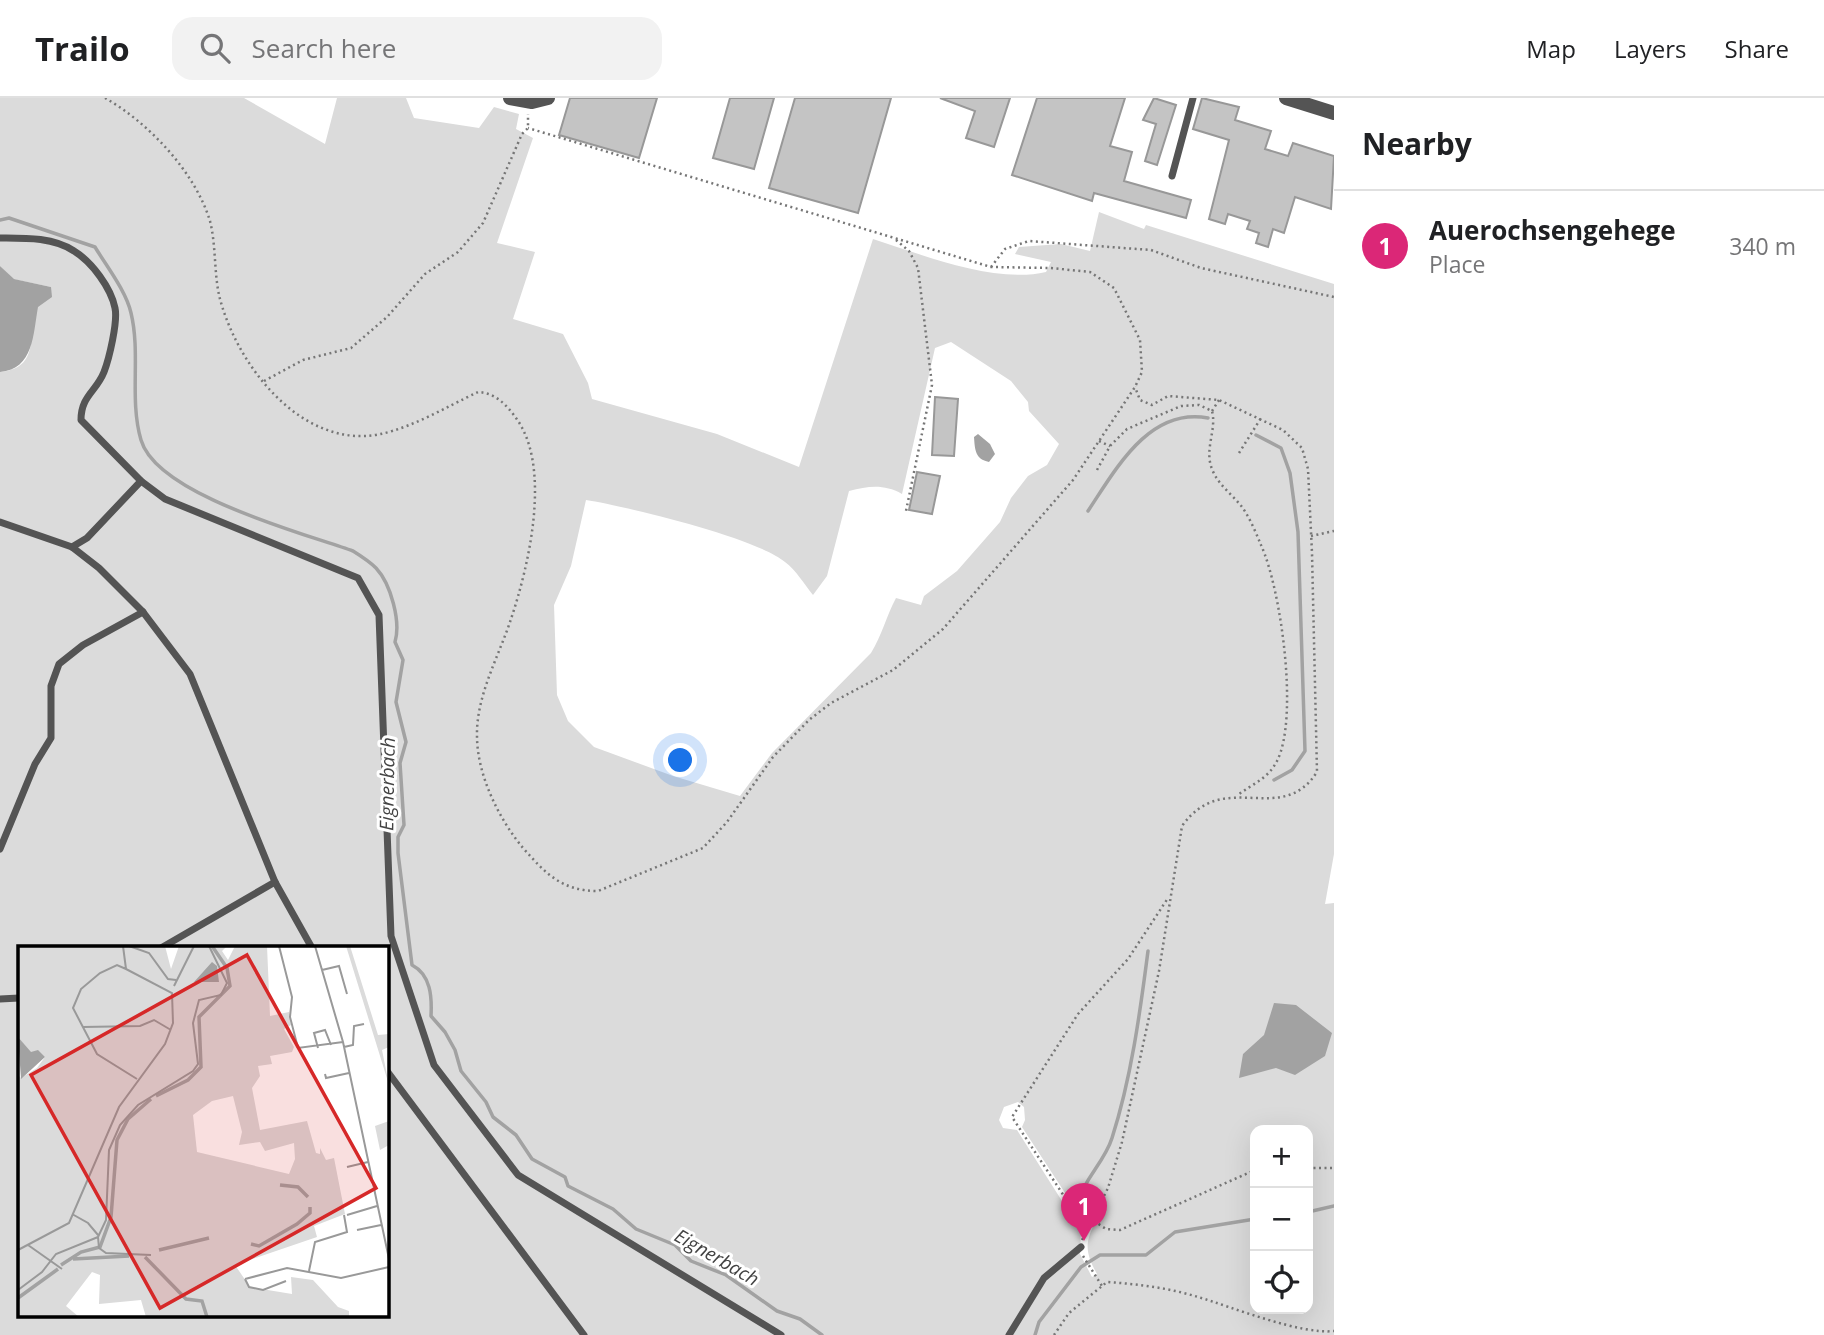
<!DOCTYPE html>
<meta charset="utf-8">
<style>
body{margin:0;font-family:"Open Sans",sans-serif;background:#f2f2f2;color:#202124}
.controls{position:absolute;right:21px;bottom:21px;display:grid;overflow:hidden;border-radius:14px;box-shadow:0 7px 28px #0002}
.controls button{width:63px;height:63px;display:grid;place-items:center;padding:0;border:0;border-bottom:2px solid #e0e0e0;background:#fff;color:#202124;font:35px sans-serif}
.you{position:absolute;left:681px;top:663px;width:24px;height:24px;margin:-18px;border:5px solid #fff;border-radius:50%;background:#1a73e8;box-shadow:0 0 0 10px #1a73e833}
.badge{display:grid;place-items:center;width:46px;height:46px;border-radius:50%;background:#db2777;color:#fff;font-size:23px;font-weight:700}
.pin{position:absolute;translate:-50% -58px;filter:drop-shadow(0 2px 4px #0008)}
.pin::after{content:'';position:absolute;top:37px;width:24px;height:21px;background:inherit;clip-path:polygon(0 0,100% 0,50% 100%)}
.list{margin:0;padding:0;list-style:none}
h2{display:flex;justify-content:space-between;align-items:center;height:91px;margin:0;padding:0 28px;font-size:30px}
h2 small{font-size:23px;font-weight:400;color:#757577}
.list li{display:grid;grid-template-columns:46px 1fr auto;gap:21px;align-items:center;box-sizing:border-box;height:112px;padding:0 28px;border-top:2px solid #e0e0e0}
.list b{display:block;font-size:26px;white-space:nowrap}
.list p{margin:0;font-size:23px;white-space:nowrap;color:#757577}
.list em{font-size:23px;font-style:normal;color:#757577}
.icon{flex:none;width:38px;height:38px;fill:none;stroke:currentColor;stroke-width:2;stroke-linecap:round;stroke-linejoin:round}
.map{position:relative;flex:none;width:1334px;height:1237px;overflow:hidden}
header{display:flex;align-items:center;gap:42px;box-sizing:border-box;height:98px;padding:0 35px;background:#fff;border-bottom:2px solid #e0e0e0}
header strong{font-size:33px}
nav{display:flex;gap:38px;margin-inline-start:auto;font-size:24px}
.search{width:490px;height:63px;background:#f2f2f2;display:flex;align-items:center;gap:18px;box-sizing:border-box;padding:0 24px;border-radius:21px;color:#757577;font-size:26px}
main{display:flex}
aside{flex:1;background:#fff}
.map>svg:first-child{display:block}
.green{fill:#dbdbdb;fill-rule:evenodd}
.water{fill:#a2a2a2}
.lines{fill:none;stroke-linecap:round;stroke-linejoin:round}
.stream{stroke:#a2a2a2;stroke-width:3.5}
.building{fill:#c4c4c4;stroke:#989898;stroke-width:2}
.path{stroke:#767676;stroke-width:2.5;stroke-dasharray:2 3.5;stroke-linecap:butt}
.lane{stroke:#545454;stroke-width:7}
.street{stroke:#545454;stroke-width:14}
.labels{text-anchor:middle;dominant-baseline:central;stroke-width:6;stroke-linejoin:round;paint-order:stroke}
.water-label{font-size:19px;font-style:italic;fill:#434343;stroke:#fff}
.inset-river{fill:none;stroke:#a2a2a2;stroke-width:3.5}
.inset-road{fill:none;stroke:#999;stroke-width:2}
.view{fill:#d62828;fill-opacity:0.15;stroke:#d62828;stroke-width:3.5}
.inset-edge{fill:none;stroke:#000;stroke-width:3.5}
</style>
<header>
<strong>Trailo</strong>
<div class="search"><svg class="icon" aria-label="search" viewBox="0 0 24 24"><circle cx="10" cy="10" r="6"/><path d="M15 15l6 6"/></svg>Search here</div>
<nav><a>Map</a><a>Layers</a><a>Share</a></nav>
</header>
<main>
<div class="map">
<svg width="1334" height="1237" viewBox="0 0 1334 1237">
<rect width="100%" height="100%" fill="#fff"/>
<!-- green -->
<path class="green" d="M0 0H244L325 46 337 0H406L414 20 479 30 494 9 519 16 516 31 533 40 497 145 535 154 513 221 563 236 588 285 592 301 717 336 799 369 873 141C923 157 995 186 1046 174L1051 164 1015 156 1019 149 1061 146 1090 153 1099 114 1144 131 1146 127 1334 186V756L1325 806 1334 805V1237H0V274C42 270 26 235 38 208 41 201 47 195 51 189L13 181 0 168ZM951 244 1011 283 1028 304 1029 313 1059 346 1047 367 1028 378 1011 400 1000 424 957 473 924 498 921 507 896 500C886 519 882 537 871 555L772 655 740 698 673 678 594 649 568 623 557 597 554 507 571 468 586 402C625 408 757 440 785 464 796 472 804 486 813 497L827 478 849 393C869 388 884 386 902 396L935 250ZM19 850H387V1218H19ZM1018 1004 1024 1009 1025 1022 1022 1029 1084 1124 1097 1121C1085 1143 1084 1153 1097 1176L1092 1179 1080 1156 1081 1133 1017 1032 1003 1030 999 1022 1004 1009ZM1255 1032H1308V1211H1255Z"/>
<!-- water -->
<g class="water">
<path d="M0 168 14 181 51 189 52 199 38 209C33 236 34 271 0 274Z"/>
<path d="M978 336 990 346 995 356 989 364C975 361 975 352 974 339Z"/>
<path d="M1274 905 1296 907 1332 935 1325 958 1295 977 1276 970 1239 980 1243 956 1264 937Z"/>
</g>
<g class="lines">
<!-- stream -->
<g class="stream">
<path d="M0 122 9 120 95 149C107 169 126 193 131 215 141 256 129 301 141 342 157 397 303 435 353 453 361 458 370 464 376 470 391 486 401 524 395 544L403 562 396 604 406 644 400 665 404 727 398 739V755L412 867C431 877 432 899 431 918L445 934 455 952 461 973 486 1004 493 1019 516 1037 532 1061 565 1079 568 1088 613 1111 636 1131 675 1147 691 1163 726 1177 777 1213 800 1221 822 1237"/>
<path d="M1256 337 1281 350 1290 375 1298 434 1305 653 1292 672 1274 682"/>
<path d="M1088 413C1116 371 1149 309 1208 320"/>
<path d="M1078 1103C1085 1080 1105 1063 1112 1040 1131 981 1140 915 1148 853"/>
<path d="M1308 1114 1334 1108"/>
<path d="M1035 1237 1039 1224 1081 1169 1100 1157H1146L1175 1134 1255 1121"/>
</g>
</g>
<!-- building -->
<g class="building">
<path d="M570 0H657L639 60 559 37Z"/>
<path d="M730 0H774L754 71 713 60Z"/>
<path d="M795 0H891L858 115 769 90Z"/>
<path d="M940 0H1010L994 49 966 40 975 13Z"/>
<path d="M1037 0H1125L1110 48 1132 54 1124 83 1191 102 1186 120 1094 95 1092 103 1012 77Z"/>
<path d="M1154 0 1176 7 1157 67 1145 63 1156 26 1143 22Z"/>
<path d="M1202 0 1239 9 1235 22 1271 33 1265 51 1288 58 1293 45 1334 58 1331 111 1295 99 1284 135 1273 131 1268 149 1256 145 1259 135 1247 131 1250 123 1228 116 1225 126 1209 121 1229 42 1193 31Z"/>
<path d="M935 299 958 301 954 358 932 357Z"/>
<path d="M917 374 940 378 932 416 909 412Z"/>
</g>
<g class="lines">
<!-- path -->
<g class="path">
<path d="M105 0C149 25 195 74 210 123 216 147 214 173 219 197 234 260 292 341 365 338 400 337 446 309 478 294 495 295 506 306 516 320 552 369 529 467 511 521 499 558 476 598 477 638 477 677 499 721 523 750 546 776 562 793 598 793L703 750 727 724 773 659 809 622 831 605 893 572 943 531 1073 382 1135 289 1142 274 1140 242 1114 190 1090 174 1051 170 991 169 528 30"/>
<path d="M896 142 909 153 918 170 932 287 906 413"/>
<path d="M991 169 1005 151 1029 143 1151 152 1201 170 1334 199"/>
<path d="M264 283 303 262 351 250 387 219 425 176 458 154 483 125 522 36 528 30V16"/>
<path d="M1212 313 1219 302"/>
<path d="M1099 343 1110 348"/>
<path d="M1239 355 1261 320"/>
<path d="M1097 372 1110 348 1127 331 1181 308 1199 307 1212 313C1217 332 1204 351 1212 371 1218 387 1232 396 1242 409 1250 420 1256 435 1261 447 1281 491 1299 620 1277 663 1268 681 1252 686 1238 697"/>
<path d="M1311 438 1334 433"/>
<path d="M1308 1070H1334"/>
<path d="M1094 1123 1106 1131 1120 1132 1255 1072"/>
<path d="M1087 1133 1012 1019 1078 916 1128 861 1168 800"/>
<path d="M1082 1142 1108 1090 1122 1044 1159 873 1182 728C1224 669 1281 730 1317 674L1312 455 1308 371 1302 350 1283 332 1219 302 1168 298 1152 307 1140 302 1135 289"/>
<path d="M1083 1158 1102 1188"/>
<path d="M1054 1237 1069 1215 1107 1184C1138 1186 1169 1190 1198 1199 1232 1209 1301 1237 1334 1233"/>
</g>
<!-- lane -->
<g class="lane">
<path d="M1172 78 1193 0"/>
<path d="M0 140C24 140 53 139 74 153 92 164 111 190 115 210 118 224 109 261 104 274 96 294 81 298 81 322L141 383 165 401 358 480 379 517 391 838 434 967 518 1077 781 1237"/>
<path d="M0 424 72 449 99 470 143 514 190 576 275 784 312 850"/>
<path d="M72 449 87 440 141 383"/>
<path d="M0 751 35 666 51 640V588L59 566 83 547 143 514"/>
<path d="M161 850 275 784"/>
<path d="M0 901 19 900"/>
<path d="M387 973 584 1237"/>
<path d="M1009 1237 1044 1180 1081 1149"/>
</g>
<!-- street -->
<g class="street">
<path d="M510 0 532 4 548 0"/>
<path d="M1286 0 1334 15"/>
</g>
</g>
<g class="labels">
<!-- water labels -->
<g class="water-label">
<text transform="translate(387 686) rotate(-89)">Eignerbach</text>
<text transform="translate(717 1159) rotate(30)">Eignerbach</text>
</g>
</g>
<!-- overview -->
<g transform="translate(18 848)">
<rect width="371" height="371" fill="#fff"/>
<path d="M0 0H147L153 23 161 0H209L204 5 210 14 217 0H249L252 70 271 66 273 79 266 83 276 101 274 106 252 110 254 118 240 120 242 130 234 142 242 184 289 175 298 207 302 208V202L308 214 316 212 327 268 296 280 299 291 217 319 232 341 274 348 273 331 295 334 320 361 331 365V371H128L123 354 81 358 82 329 74 326 48 360 61 371H0V129L3 132 19 122 27 111 13 107 0 91ZM215 150 224 186 221 199 242 196 247 205 276 197 277 213 271 228 179 206 175 169 194 155ZM328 0H332L360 89 371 88V101L364 104 371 139ZM371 175V199L362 204 357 180Z" fill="#dbdbdb" fill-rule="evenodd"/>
<path d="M194 16 199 20 201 36H176ZM0 91 13 106 20 104 27 111 3 133Z" fill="#a2a2a2"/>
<path class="inset-river" d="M138 150 170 134 183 121 181 71 212 40 209 22 194 0M262 239 280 241 290 251M233 298 241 300 279 278 292 267V261M141 304 191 292M127 311 168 353 184 355 189 371M55 313 111 310M43 319 63 306 82 301 93 271 99 194 110 173 133 153M0 352 40 323"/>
<path class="inset-road" d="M111 0 131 7 150 33 158 34M261 0 274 51 272 71 280 102 325 96M297 0 325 96 371 313M108 23 99 19 82 27 63 43 55 62 79 108 119 133M304 24 321 20 329 48M156 40 176 0M65 81 122 80 136 74 153 84M326 101 335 99 336 80 346 78M300 102 296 87 307 84 313 99M307 128 308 132 331 127M329 221 350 216M54 268 70 277 80 289M329 269 359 260M339 284 363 279M80 291 88 274 91 204 102 179 120 159 175 125 180 118 175 77 181 54 203 49 209 37 191 0M10 299 44 323M0 304 51 277 101 161 147 98 155 77 154 47 108 23 105 0M291 325 297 296 329 286 326 269M227 333 269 322 323 332 371 321M227 333 231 341 245 344 268 335M0 344 24 326 38 308 80 291 81 302 88 307 133 309"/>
<path class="view" d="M229 9 358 242 142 362 13 129Z"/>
<rect width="371" height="371" class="inset-edge"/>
</g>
</svg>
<div class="controls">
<button>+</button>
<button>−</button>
<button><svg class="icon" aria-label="locate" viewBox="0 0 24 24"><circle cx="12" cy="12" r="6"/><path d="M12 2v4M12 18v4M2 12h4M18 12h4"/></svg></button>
</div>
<div class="you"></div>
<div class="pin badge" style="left:1084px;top:1143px">1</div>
</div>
<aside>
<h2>Nearby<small></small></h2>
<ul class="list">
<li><span class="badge">1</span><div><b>Auerochsengehege</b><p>Place</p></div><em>340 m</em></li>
</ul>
</aside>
</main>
